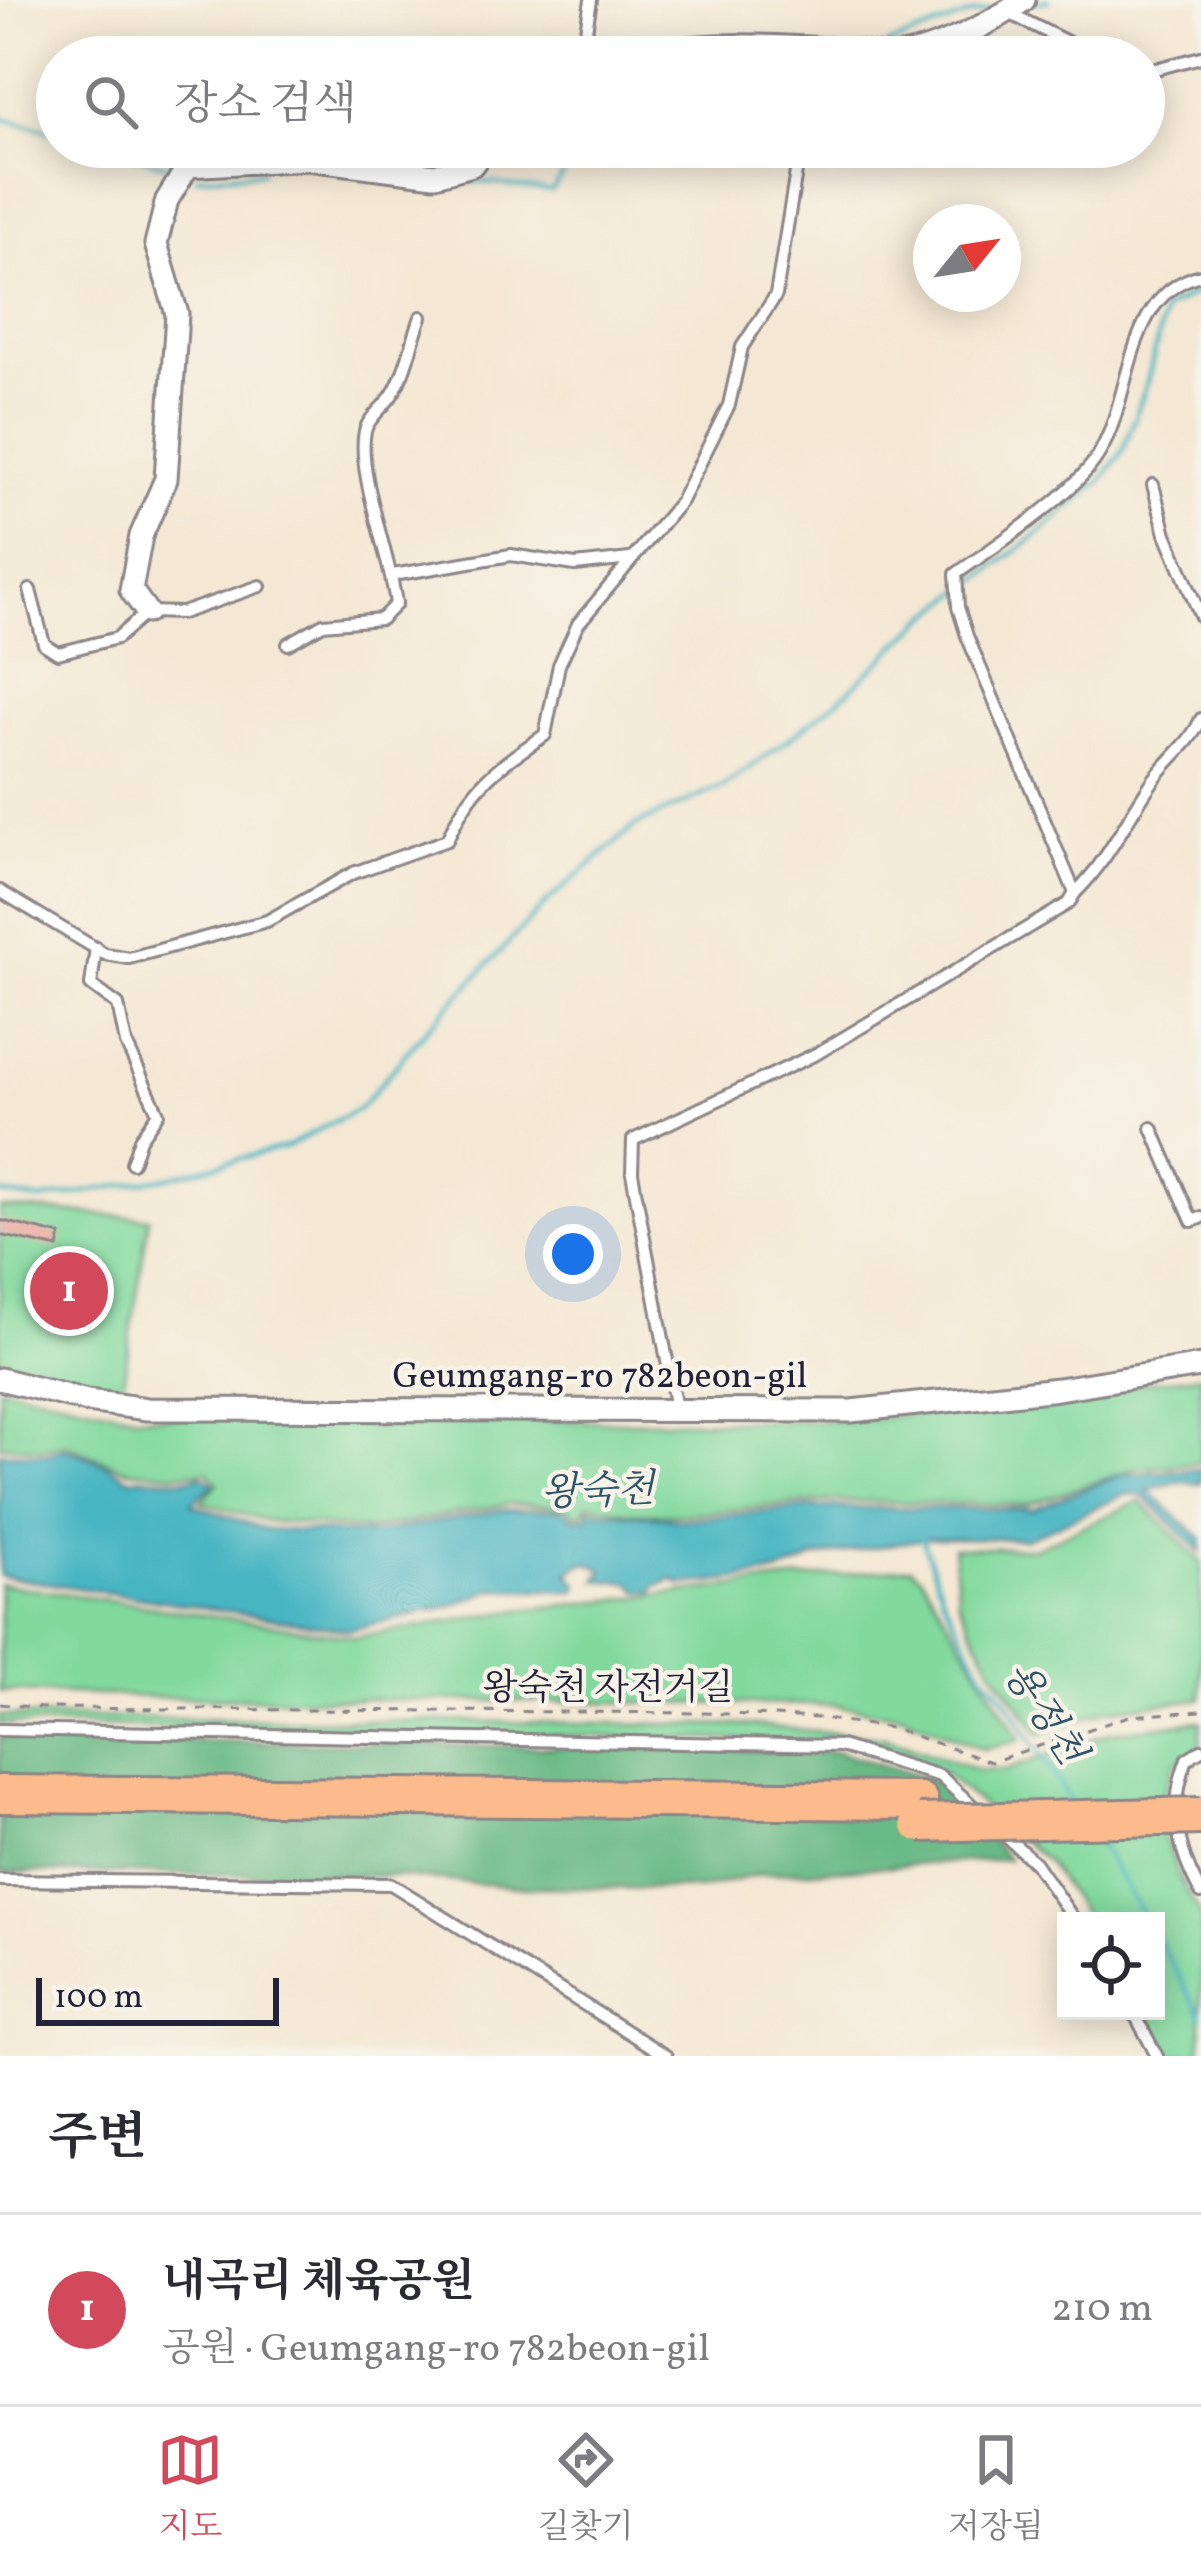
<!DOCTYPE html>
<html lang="ko">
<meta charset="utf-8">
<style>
body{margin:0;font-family:Vollkorn,"Noto Serif KR",serif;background:#f7f7f7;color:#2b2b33}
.controls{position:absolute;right:36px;bottom:36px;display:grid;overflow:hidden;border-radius:0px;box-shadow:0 6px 30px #0003}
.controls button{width:108px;height:108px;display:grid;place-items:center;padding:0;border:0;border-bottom:3px solid #e1e1e2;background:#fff;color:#2b2b33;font:60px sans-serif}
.compass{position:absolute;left:913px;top:204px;width:108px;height:108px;border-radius:50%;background:#fff;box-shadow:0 6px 30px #0003;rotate:60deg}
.scale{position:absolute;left:36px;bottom:30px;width:243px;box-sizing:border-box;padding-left:12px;border:6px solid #22223b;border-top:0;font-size:33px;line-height:42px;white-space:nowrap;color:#22223b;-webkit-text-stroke:9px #f7f3e8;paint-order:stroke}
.you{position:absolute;left:573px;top:1254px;width:42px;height:42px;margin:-30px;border:9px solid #fff;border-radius:50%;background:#1a73e8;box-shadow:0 0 0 18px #1a73e833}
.badge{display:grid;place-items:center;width:78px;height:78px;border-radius:50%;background:#d1495b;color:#fff;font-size:39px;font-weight:700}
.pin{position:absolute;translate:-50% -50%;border:6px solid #fff;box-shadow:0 3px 12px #0006}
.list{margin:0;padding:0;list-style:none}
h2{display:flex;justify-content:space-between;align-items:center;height:156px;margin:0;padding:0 48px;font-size:51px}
h2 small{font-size:39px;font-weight:400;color:#7c7c81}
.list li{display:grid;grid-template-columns:78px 1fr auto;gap:36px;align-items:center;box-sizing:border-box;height:192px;padding:0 48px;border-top:3px solid #e1e1e2}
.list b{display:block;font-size:45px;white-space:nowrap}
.list p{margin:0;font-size:39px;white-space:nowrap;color:#7c7c81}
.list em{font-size:39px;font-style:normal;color:#7c7c81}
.icon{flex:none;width:66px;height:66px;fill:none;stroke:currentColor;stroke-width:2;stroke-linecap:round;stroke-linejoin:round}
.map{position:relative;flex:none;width:1201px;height:2056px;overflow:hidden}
.search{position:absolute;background:#fff;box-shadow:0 6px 30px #0003;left:36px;right:36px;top:36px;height:132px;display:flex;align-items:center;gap:30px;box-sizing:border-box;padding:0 42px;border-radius:66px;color:#7c7c81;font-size:45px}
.sheet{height:348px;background:#fff}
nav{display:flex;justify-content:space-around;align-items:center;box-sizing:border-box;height:168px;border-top:3px solid #e1e1e2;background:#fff;font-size:33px;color:#7c7c81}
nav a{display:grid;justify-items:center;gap:6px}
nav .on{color:#d1495b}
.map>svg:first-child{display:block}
.green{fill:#81d99e;stroke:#527e6c;stroke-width:3}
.forest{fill:#68b985;stroke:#456e60;stroke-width:3}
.water{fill:#47b5c2;stroke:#346c7e;stroke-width:3}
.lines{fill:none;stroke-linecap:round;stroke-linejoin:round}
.stream{stroke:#47b5c2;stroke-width:4.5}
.building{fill:#eca69f}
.lane-casing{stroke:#8b8588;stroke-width:16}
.street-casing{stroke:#8b8588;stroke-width:27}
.highway-casing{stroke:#8b8588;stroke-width:42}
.path{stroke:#8b8588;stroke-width:3;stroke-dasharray:9 9;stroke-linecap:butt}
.lane{stroke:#fff;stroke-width:10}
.street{stroke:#fff;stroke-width:21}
.highway{stroke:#fbbb8c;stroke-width:36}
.highway-bridge-casing{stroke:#8b8588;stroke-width:42;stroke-linecap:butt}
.highway-bridge{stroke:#fbbb8c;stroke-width:36}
.labels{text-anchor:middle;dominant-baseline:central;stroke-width:9;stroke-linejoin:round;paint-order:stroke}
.street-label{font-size:36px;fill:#22223b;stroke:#f7f3e8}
.water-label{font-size:39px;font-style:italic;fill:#2f556a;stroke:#f7f3e8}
</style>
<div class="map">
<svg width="1201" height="2056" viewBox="0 0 1201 2056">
<rect width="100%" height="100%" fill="#f7f3e8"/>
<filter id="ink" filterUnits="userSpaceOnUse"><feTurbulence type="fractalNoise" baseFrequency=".00833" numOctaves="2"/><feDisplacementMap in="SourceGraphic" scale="24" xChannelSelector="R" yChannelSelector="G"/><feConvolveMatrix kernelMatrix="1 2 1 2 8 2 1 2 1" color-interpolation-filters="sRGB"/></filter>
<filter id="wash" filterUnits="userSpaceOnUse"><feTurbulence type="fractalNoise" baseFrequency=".004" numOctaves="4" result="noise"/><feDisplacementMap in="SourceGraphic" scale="48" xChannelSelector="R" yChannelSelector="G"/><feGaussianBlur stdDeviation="2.7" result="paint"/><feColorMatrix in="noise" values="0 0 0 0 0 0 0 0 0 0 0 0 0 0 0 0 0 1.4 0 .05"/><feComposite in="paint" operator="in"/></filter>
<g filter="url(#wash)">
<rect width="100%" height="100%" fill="#f4e8d4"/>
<!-- green -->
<g class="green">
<path d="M0 1208 149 1218 122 1389 0 1364Z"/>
<path d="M1201 1375V1463L1134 1469 1027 1505 826 1501 682 1515 629 1512 588 1504 583 1514H574L566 1506 509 1504 368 1530 267 1521 201 1502 218 1483 207 1471 173 1474 128 1470 65 1444 44 1449 0 1445V1386L138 1416 338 1421H859Z"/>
<path d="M1140 1501 1201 1561V1699L1105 1710 1040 1734 993 1670 958 1600 953 1548H1034Z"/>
<path d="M911 1567 922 1577 1021 1740 983 1749 903 1715 831 1705 151 1697 0 1691V1584L356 1637 511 1611Z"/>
<path d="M0 1716 749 1725 884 1737 980 1771 1007 1770 1111 1732 1201 1721V1745L1175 1764 1156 1816 1181 1881 1201 1915V2056H1171L1144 2011H1156V1921H1088L1046 1861 942 1771 846 1742 0 1724Z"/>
</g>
<!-- forest -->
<path class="forest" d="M0 1737 838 1752 934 1780 1008 1859 761 1874 700 1889 515 1887 398 1876 0 1872Z"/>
<!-- water -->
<path class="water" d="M64 1448 106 1464 129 1478C153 1475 179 1484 201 1475L215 1484 191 1504 266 1529 370 1534 501 1510 563 1509 573 1518H588L589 1509C620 1516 650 1513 681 1520L810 1507 1033 1509 1121 1475 1201 1469V1484L1176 1482 1148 1490 1201 1539V1552L1142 1495 1127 1494 1026 1539 929 1538 813 1558C786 1578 712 1582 679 1585L674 1579 655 1587 654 1592 639 1591 631 1583 597 1580 603 1569 585 1562 568 1573 579 1584 576 1591 494 1589 451 1606 349 1630 0 1576V1452L47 1454Z"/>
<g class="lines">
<!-- stream -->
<g class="stream">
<path d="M1039 2 1048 0"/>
<path d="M888 45 971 14 992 10"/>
<path d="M0 118 57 132"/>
<path d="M112 147 172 168"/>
<path d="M197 177 262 172"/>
<path d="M458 179 552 191 563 175 562 160 538 147"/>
<path d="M0 1194 40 1200 164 1178 286 1147 360 1108 423 1033 546 903 636 825 726 785 784 743 841 698 926 618 1032 539 1101 481 1123 451 1146 386 1165 309 1201 290"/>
<path d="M921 1535 942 1595 983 1673 1003 1695 1073 1805"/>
<path d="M1093 1834 1147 1921"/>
<path d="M1156 1936 1201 2015"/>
</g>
</g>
<g id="blocks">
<!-- building -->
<path class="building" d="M0 1220 61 1235 58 1248 0 1235Z"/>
</g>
</g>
<g filter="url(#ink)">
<use href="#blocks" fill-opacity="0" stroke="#8b8588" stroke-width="3"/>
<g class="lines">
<defs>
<g id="lane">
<path d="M1007 12 1097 57"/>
<path d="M585 57 583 49 591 0"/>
<path d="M1144 72 1201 57"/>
<path d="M1153 485 1166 534 1201 617"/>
<path d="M393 575 511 555 575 565 630 559"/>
<path d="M30 590 44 644 58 653 117 638 147 612 182 613 260 586"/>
<path d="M288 644 323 624 381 619 396 604C391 559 356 471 365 431 368 418 384 407 392 395 406 373 412 341 421 317"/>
<path d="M0 891 105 954 129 958 267 921 353 873 447 840C471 785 496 768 545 735L559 665 578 624 681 501 729 405 742 347 776 295 800 147"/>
<path d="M1075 893C1110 859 1127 817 1155 778 1170 757 1191 743 1201 719"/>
<path d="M96 948 91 985 118 1005 126 1043 158 1113 140 1139 132 1163"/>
<path d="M1152 1128 1192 1221 1201 1218"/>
<path d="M676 1409 632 1173 633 1140 818 1053 1069 903 1075 893 967 636 958 607 956 574C995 546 1072 496 1097 457 1134 400 1122 294 1201 275"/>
<path d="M0 1730 840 1746 940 1776 978 1811"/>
<path d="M1201 1750 1187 1759C1169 1805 1177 1851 1201 1893"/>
<path d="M1001 1832 1035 1863 1075 1921"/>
<path d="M0 1880 391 1884 666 2056"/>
<path d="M1133 2011 1157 2056"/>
</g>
<g id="street">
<path d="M633 57C699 40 777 46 844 50 862 51 882 59 899 56 937 51 994 22 1024 0"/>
<path d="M147 612 131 590 141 536 166 479 177 314 156 244 167 200 188 166 308 159 435 175 472 165 485 147"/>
<path d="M0 1379 87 1401 147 1409 851 1411 1058 1389 1201 1366"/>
</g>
<path id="highway" d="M0 1794 919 1801"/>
</defs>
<!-- lane casing -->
<use href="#lane" class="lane-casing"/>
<!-- street casing -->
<use href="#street" class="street-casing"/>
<!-- highway casing -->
<use href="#highway" class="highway-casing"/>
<!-- path -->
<path class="path" d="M0 1704 41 1708 705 1713 820 1718 892 1728 991 1762 1129 1716 1201 1711"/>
<!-- lane -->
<use href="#lane" class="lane"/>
<!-- street -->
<use href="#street" class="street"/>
<!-- highway -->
<use href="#highway" class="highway"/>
<defs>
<path id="highway-bridge" d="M919 1823 1201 1816"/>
</defs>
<!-- highway-bridge casing -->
<use href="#highway-bridge" class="highway-bridge-casing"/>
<!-- highway-bridge -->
<use href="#highway-bridge" class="highway-bridge"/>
</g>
</g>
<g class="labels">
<!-- street labels -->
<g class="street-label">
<text x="600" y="1378">Geumgang-ro 782beon-gil</text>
<text x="608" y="1690">왕숙천 자전거길</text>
</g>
<!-- water labels -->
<g class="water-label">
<text transform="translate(598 1493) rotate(-2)">왕숙천</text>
<text transform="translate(1043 1714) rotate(57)">용정천</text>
</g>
</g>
</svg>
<div class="controls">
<button><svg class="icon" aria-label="locate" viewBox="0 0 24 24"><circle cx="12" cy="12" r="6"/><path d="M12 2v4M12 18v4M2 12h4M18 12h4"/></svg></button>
</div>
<svg class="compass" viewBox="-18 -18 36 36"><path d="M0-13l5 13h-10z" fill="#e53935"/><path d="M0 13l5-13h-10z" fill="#7c7c81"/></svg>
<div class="scale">100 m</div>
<div class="you"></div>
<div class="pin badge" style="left:69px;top:1291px">1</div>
<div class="search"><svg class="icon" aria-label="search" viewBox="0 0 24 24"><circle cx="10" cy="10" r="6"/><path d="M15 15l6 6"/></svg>장소 검색</div>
</div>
<section class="sheet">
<h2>주변<small></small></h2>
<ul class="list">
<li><span class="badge">1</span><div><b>내곡리 체육공원</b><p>공원 · Geumgang-ro 782beon-gil</p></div><em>210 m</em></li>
</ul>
</section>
<nav>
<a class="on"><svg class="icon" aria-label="map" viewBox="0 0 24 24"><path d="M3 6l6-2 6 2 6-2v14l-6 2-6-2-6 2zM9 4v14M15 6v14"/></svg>지도</a>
<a><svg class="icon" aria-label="directions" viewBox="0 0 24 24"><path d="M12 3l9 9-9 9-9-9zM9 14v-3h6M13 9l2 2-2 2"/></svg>길찾기</a>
<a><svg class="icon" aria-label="saved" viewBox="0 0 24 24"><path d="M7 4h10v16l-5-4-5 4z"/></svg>저장됨</a>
</nav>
